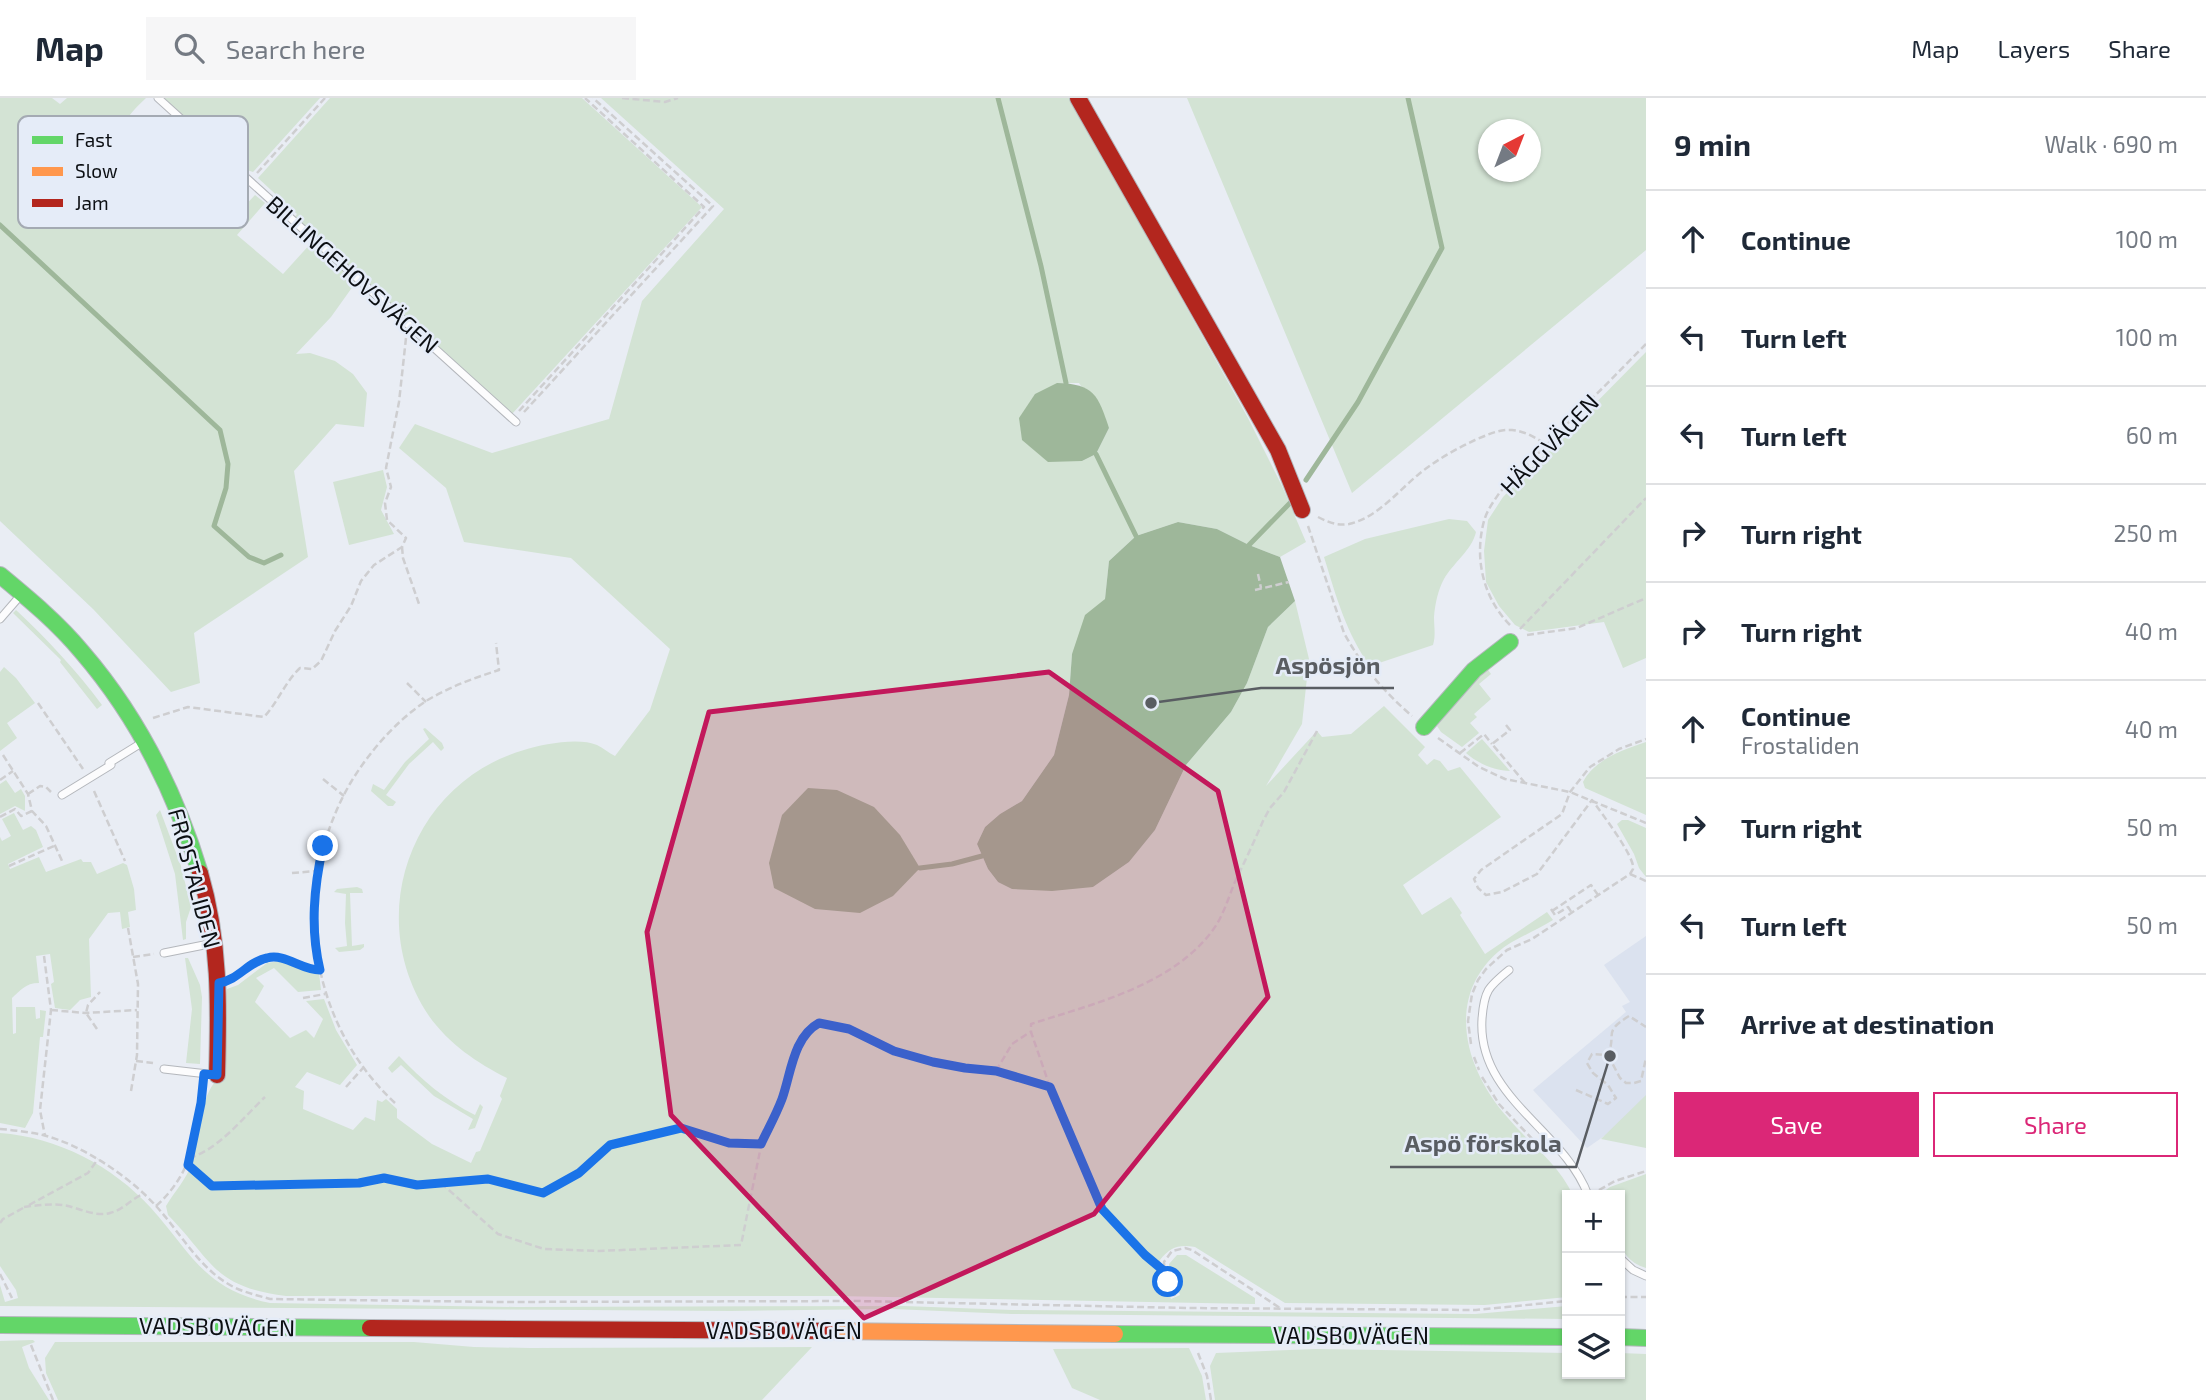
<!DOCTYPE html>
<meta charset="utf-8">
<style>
body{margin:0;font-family:"Exo 2",sans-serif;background:#f6f6f7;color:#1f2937}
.controls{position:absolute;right:21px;bottom:21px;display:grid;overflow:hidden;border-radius:0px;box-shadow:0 2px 5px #0004}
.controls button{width:63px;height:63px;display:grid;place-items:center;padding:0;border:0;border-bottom:2px solid #e0e1e3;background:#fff;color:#1f2937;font:35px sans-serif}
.compass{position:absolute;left:1478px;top:21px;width:63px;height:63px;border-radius:50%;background:#fff;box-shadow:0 2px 5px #0004;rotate:42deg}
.stop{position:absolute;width:21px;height:21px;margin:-16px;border:5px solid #1a73e8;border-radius:50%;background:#fff}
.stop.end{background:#1a73e8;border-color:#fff;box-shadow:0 2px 7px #0008}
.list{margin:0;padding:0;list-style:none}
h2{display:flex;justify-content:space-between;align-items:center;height:91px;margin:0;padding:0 28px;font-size:30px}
h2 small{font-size:23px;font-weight:400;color:#747a83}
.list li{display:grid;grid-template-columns:46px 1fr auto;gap:21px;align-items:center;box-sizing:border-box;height:98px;padding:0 28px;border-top:2px solid #e0e1e3}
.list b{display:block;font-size:26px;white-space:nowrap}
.list p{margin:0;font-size:23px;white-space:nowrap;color:#747a83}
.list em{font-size:23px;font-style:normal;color:#747a83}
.actions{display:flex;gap:14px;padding:21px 28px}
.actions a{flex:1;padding:16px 0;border:2px solid #db2777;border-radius:0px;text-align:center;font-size:24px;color:#db2777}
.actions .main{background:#db2777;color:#fff}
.icon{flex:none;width:38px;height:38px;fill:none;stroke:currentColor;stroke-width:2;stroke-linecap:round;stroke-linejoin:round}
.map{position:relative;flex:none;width:1646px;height:1302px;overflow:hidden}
header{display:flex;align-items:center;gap:42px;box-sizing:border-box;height:98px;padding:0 35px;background:#fff;border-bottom:2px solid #e0e1e3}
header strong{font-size:33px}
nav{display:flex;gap:38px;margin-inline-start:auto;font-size:24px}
.search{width:490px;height:63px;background:#f6f6f7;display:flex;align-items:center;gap:18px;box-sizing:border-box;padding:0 24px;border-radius:0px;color:#747a83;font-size:26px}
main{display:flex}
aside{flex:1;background:#fff}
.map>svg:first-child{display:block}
.built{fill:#dbe2ef}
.green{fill:#d3e3d4;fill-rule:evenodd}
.water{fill:#9eb79a}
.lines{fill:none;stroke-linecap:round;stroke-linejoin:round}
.stream{stroke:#9eb79a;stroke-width:5}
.lane-casing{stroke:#b4b7bc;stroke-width:9}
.fast-casing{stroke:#b4b7bc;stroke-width:18}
.slow-casing{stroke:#b4b7bc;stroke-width:18}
.jam-casing{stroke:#b4b7bc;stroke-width:18}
.path{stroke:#ceced0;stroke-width:2.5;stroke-dasharray:7 3.5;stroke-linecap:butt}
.lane{stroke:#fcfcfd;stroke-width:7}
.fast{stroke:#63d668;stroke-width:16}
.slow{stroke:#ff974d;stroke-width:16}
.jam{stroke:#b3261e;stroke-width:16}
.route{stroke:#1a73e8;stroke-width:9}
.marked{fill:#c2185b;fill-opacity:0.2;stroke:#c2185b;stroke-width:5;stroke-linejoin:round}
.labels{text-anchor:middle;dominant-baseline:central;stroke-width:5;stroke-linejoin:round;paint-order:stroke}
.street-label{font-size:23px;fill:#0c0f13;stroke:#e5ecf8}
.key{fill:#e5ecf8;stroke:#a4aab3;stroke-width:2}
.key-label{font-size:19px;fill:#0c0f13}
.leader{fill:none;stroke:#595d62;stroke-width:2.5}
.callout-dot{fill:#595d62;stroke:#e5ecf8;stroke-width:2.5}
.callout-label{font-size:24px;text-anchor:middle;font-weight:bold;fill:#595d62;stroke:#e5ecf8;stroke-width:5;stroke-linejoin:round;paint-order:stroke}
</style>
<header>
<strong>Map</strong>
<div class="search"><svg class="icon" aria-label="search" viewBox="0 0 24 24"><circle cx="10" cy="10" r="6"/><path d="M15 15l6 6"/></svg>Search here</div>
<nav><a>Map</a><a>Layers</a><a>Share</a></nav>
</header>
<main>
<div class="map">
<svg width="1646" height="1302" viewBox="0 0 1646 1302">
<rect width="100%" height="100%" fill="#e9edf4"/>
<!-- built -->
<path class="built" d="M1646 838V1009L1587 1050 1533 992 1626 914 1622 908 1630 904 1604 867Z"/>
<!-- green -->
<g class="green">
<path d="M0 0H52L60 6 67 0H146C139 7 127 17 125 27 122 40 155 62 164 69L170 68 194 41 200 45 171 80 174 92 217 131 224 130 255 97 265 105 237 137 283 176 312 144 356 184 331 219 296 256 310 255 335 263 353 276 367 295 364 329 336 326 294 373 308 459 194 535 200 585 171 594 93 511 0 423Z"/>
<path d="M164 0H320L253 74 241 70Z"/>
<path d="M330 0H582L702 109 512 316 294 120 297 116 258 80Z"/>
<path d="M601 0H1070L1248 320 1282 388 1306 444 1280 459 1249 447 1217 431 1178 424 1136 438 1109 463 1105 501 1072 556 1069 597 1054 657 1022 703 1000 716 985 729 977 746 988 771 998 784 1093 789 1129 764 1155 732 1186 667 1231 614 1247 585 1268 529 1295 503 1309 561 1302 626 1266 688 1317 633 1322 639 1351 636 1384 608 1425 649 1418 657 1427 667 1434 661 1440 663 1448 673 1460 669 1501 719 1403 787 1422 817 1451 799 1462 815 1460 817 1485 856 1547 814 1553 822C1536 833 1513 841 1498 854 1444 901 1466 974 1508 1020 1531 1047 1557 1064 1573 1097H1567V1199L1485 1207 1285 1205 1195 1149C1179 1146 1170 1149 1160 1162L1162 1175 1171 1201 1180 1197 1169 1174V1166L1177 1157H1186L1255 1200V1206L836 1198H286C213 1189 213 1163 168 1117L166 1108C175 1093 186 1082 192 1065 200 1041 199 1005 214 985L227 891 238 887 267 865 280 863 300 871 319 875 321 892 298 894 274 870 256 880 264 888 255 904 290 940 306 932 314 940 323 921 306 903 324 901 336 932 357 967 340 987 307 974 295 989 304 993 303 1011 353 1032 365 1019 375 1023 377 1002 382 1004 386 1001 397 1011V1020L432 1046 471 1065 476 1054 480 1053 502 1001 500 998 507 980C477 965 449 946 429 918 363 820 410 685 524 652 542 646 579 639 597 647 603 650 609 655 615 658L650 612 670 551 571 460 464 444 446 390 399 350 415 326 492 355 609 321 642 203 724 111ZM1057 285H1079L1109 330 1096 356 1082 363Z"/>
<path d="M1187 0H1646V152L1352 395ZM1489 32H1531V74H1489Z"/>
<path d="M1646 254V560L1623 570 1604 524 1529 534 1515 527 1499 508 1486 484 1484 453 1488 422 1503 399Z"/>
<path d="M383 372 387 389 381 412 394 436 349 447 333 384Z"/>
<path d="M1449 421 1467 423 1476 434C1472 452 1453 465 1444 481 1438 492 1435 506 1434 519 1434 529 1436 538 1433 547L1370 568C1346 535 1336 498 1324 459L1365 441Z"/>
<path d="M16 512C48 542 76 572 102 607L97 611 60 564 61 562 13 515Z"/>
<path d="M4 569 16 580 35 605 7 625 17 640 0 653V574Z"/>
<path d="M1486 569 1491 576 1479 586 1491 601 1474 616 1477 619 1470 625 1479 635 1462 649 1441 634 1437 628Z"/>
<path d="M425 630 442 645 444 650 441 653 433 644 409 666 386 697 396 704 393 708H388L371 693 373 686 384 692 405 664 429 641 423 631Z"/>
<path d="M1482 641 1510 673C1495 673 1477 665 1466 655Z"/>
<path d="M1646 644V717L1585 690 1583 684C1595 661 1623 652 1646 644Z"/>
<path d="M6 682 15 695 21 691 25 698V713L15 708 0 716V686Z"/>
<path d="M160 712 181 768 191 809 186 824V841L183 842 175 776 156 717Z"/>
<path d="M14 715 23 732 31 728 36 732 43 749 8 766 10 771 39 759 46 774 81 761 83 764H91L97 776 123 765 127 767 134 791 136 812 128 814 130 829 122 831 120 814 108 815 89 841 91 899 80 902 70 912 55 910 51 886 54 884 50 856 36 858 39 885C25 885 20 893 12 900L13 936 16 935V909H35L36 921 40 920V912L46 913 43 939H40L33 1015 25 1030 0 1025V739L2 743 11 738 2 721Z"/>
<path d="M1622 722H1628L1646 730V779L1639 770 1634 756 1617 726Z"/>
<path d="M357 789 362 791 363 795H350L352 848 364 846V849L360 852 339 854 335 850 347 848 345 825 346 796 334 794 337 791Z"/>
<path d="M185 860H188L200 887 202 899 200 966 186 965 192 911Z"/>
<path d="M399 958C422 982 445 1002 475 1017L480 1006 483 1009 475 1030 468 1032 473 1021 434 998 401 967 392 975 388 970Z"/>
<path d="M1646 997V1050L1601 1041Z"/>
<path d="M0 1035C57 1039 113 1068 151 1110 192 1156 204 1191 270 1205L516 1209 904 1208 1012 1212 1475 1216 1567 1208V1221L1012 1216 893 1211 731 1213 0 1208V1187L5 1204 18 1200 16 1192 0 1168Z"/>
<path d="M1646 1076V1170C1611 1159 1620 1127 1620 1097H1599L1610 1089Z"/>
<path d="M33 1242 35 1244 22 1249 29 1270 49 1302H0V1243Z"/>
<path d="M55 1244H414L474 1249 530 1250 812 1249 762 1302H58L46 1275 45 1260Z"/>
<path d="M1189 1250 1202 1278 1206 1302H1100L1072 1290 1053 1251Z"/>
<path d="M1316 1251 1567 1255V1276H1620V1255L1646 1256V1302H1215L1210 1268 1216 1255Z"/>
</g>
<!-- water -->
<g class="water">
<path d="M1057 285C1094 286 1098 297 1109 330L1096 356 1082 363 1048 364 1022 342 1019 320 1035 296Z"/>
<path d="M1178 424 1217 431 1249 447 1280 459 1295 503 1268 529 1247 585 1231 614 1186 667 1155 732 1129 764 1093 789 1052 793 1012 791 998 784 988 771 977 746 985 729 1000 716 1022 703 1054 657 1069 597 1072 556 1085 517 1105 501 1109 463 1136 438Z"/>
<path d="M808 690 837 692 874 709 900 737 920 770 893 798 860 815 815 811 774 790 769 765 782 717Z"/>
</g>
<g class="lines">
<!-- stream -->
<g class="stream">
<path d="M998 0 1041 168 1066 285"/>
<path d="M0 127 220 332 228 366 226 390 214 428 249 459 264 465 281 457"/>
<path d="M1096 356 1136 438"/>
<path d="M1306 382 1358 304 1442 150 1408 0"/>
<path d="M1249 447 1290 405"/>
<path d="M920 770 952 766 982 758"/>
</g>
<defs>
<g id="lane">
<path d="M158 0 516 324"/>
<path d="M0 521 20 498"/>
<path d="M109 665 143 644"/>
<path d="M62 697 111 667"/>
<path d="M164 855 214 845"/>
<path d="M1509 872C1488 889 1484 893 1482 921 1477 999 1564 1032 1588 1097"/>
<path d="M164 971 216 977"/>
<path d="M1620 1160 1633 1172 1646 1178"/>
</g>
<g id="fast">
<path d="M0 477C29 501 58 525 82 554 138 619 175 693 200 775"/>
<path d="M1424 629 1474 572 1510 544"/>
<path d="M0 1227 370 1230"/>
<path d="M1115 1236 1567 1239"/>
<path d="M1620 1239 1646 1240"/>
</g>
<path id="slow" d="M826 1233 1115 1236"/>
<g id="jam">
<path d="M1078 0 1278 352 1302 412"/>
<path d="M200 775C220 843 219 907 217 977"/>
<path d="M370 1230 826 1233"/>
</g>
</defs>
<!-- lane casing -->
<use href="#lane" class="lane-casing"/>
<!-- fast casing -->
<use href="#fast" class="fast-casing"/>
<!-- slow casing -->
<use href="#slow" class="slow-casing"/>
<!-- jam casing -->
<use href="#jam" class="jam-casing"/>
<!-- path -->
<g class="path">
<path d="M622 0 665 4 678 0"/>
<path d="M257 75 325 0"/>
<path d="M519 313 704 109 585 0"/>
<path d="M524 314 713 108 593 0"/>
<path d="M1318 419C1328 424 1337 428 1349 426 1377 420 1398 393 1419 376 1436 362 1456 351 1475 342 1487 337 1499 331 1512 332 1525 333 1536 340 1547 347"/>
<path d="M1308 428 1344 535C1362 568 1384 594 1412 618"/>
<path d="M402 449 403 460 419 506"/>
<path d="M1258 476 1261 490"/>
<path d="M1255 492 1289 484"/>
<path d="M1510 527C1483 500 1474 460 1484 423 1487 412 1494 403 1500 394L1646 246"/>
<path d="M1520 531 1646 400"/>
<path d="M1527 537 1577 530 1646 500"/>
<path d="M407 585 426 604"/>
<path d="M38 605 83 671"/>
<path d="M153 620 188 609 264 619C278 604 285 584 300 570L312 571 321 563 335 533 351 508 361 483 374 467 402 449 406 440 387 422 385 405 391 389 386 370 399 304 406 240"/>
<path d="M1506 627 1510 632 1492 646 1525 685"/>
<path d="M1438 640 1479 669 1505 681 1570 694 1646 725"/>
<path d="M1460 655 1484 636 1492 646"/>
<path d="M3 657 28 696 32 713 46 728 63 765"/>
<path d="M323 681 344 698"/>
<path d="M0 682 13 673"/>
<path d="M94 693 125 763"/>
<path d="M28 696 40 688 46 689 51 694"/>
<path d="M0 719 15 711 21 718 32 713"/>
<path d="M9 768 54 748"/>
<path d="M292 775 317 773"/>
<path d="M1630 776 1646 783"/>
<path d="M1551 811 1555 817 1568 809 1572 815"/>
<path d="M1552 813 1591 787 1598 797"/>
<path d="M128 830 138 886 137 957 131 993"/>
<path d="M44 858 51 912 40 1012 45 1038"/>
<path d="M133 859 154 856"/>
<path d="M238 878C256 862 269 854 293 864 301 868 310 872 320 871"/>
<path d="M303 900 325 896"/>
<path d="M51 912 86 915 137 912"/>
<path d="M97 931 86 915 88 907 100 894"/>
<path d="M1471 946 1468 923 1472 896 1478 882 1486 871 1507 852 1532 841 1630 776C1631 774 1632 773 1633 771 1636 760 1600 713 1592 702L1537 776 1502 794 1486 797 1478 790 1474 781 1481 772 1562 716 1570 694 1590 669 1619 651 1646 641"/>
<path d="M1608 957 1620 980 1626 985H1634L1641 983 1646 960"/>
<path d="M1474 959 1479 972"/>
<path d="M136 963 153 965"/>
<path d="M996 973 1012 946 1030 934"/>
<path d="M1482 979 1499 1006 1537 1046"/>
<path d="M346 989 363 970"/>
<path d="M1576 992 1608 1006 1616 1000 1608 987 1593 975 1587 965 1592 956 1608 957C1617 935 1602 935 1629 918L1646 929"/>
<path d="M395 1005C306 922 290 788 351 684 370 653 395 624 426 603 449 589 474 580 499 572L496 545"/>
<path d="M0 1031C14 1032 29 1034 43 1037 82 1047 129 1078 156 1108 180 1134 198 1169 230 1187 242 1194 256 1197 270 1201L499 1204 857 1203 1187 1210 1476 1212 1567 1203"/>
<path d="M189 1060C218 1052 243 1020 265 999"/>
<path d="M188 1067 212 1088 359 1085 384 1080 417 1087 488 1081 543 1095 579 1075 610 1047 681 1030 729 1045 761 1046C768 1032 776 1017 782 1002 791 976 793 939 819 925L849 931 894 953 933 964 965 970 996 973 1050 989"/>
<path d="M441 1085 498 1136 544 1151 598 1153 741 1147 761 1048"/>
<path d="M1599 1092 1615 1083 1646 1073"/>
<path d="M29 1107 88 1075 98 1061"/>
<path d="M156 1108C193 1075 198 1035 203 988"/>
<path d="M24 1109C39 1107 53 1105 68 1108 80 1111 97 1119 110 1115 123 1112 131 1101 143 1096"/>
<path d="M0 1125 3 1121 23 1110"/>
<path d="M1164 1173 1145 1157 1102 1111 1050 989 1031 934V926C1096 905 1178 886 1217 826 1224 814 1229 799 1234 786 1244 765 1254 744 1263 723L1270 710 1284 694 1317 633"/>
<path d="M0 1176 12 1200"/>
<path d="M1620 1190 1626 1199"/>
<path d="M1175 1198 1165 1178 1164 1164 1172 1153 1185 1150 1192 1152 1280 1210"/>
<path d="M1620 1199H1646"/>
<path d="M31 1247 53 1302"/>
<path d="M1198 1255 1207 1278 1211 1302"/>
</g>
<!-- lane -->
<use href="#lane" class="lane"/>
<!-- fast -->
<use href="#fast" class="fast"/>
<!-- slow -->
<use href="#slow" class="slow"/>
<!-- jam -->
<use href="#jam" class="jam"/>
</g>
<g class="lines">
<!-- route -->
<path class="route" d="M323 748C314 789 310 830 320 872 301 872 285 855 267 860 248 864 238 882 219 885L217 977 204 976 201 1005 188 1067 212 1088 359 1085 384 1080 417 1087 488 1081 543 1095 579 1075 610 1047 681 1030 729 1045 761 1046C768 1031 776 1017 782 1001 791 976 793 939 819 925L849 931 894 953 933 964 965 970 996 973 1050 989 1102 1111 1145 1157 1164 1173 1168 1184"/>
</g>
<!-- marked area -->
<path class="marked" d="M1049 574 1218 693 1268 899 1094 1116 864 1220 671 1017 647 834 709 614Z"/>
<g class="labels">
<!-- street labels -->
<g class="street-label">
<text transform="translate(353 176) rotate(42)">BILLINGEHOVSVÄGEN</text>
<text transform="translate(1549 346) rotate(-46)">HÄGGVÄGEN</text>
<text transform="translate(195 780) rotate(75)">FROSTALIDEN</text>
<text transform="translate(217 1228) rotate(1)">VADSBOVÄGEN</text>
<text x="784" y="1232">VADSBOVÄGEN</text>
<text x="1351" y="1237">VADSBOVÄGEN</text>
</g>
</g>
<!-- legend -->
<rect x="18" y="18" width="230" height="112" rx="10" class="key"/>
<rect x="32" y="38" width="31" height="8" fill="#63d668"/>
<rect x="32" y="69" width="31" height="9" fill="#ff974d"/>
<rect x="32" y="101" width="31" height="8" fill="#b3261e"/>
<g class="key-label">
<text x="75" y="49">Fast</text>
<text x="75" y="80">Slow</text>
<text x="75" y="112">Jam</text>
</g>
<!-- callouts -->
<path class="leader" d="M1151 605L1261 590H1394M1610 958L1576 1069H1390"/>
<g class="callout-dot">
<circle cx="1151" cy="605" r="7"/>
<circle cx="1610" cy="958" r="7"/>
</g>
<g class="callout-label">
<text x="1328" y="576">Aspösjön</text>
<text x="1483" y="1054">Aspö förskola</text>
</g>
</svg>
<div class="controls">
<button>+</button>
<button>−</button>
<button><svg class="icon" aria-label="layers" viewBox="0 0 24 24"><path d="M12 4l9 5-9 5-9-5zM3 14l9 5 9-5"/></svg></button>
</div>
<svg class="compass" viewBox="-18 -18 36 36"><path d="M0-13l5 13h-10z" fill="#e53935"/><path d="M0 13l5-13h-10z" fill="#747a83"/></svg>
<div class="stop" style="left:1168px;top:1184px"></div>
<div class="stop end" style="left:323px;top:748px"></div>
</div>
<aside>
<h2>9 min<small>Walk · 690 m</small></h2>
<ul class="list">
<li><svg class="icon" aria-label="ahead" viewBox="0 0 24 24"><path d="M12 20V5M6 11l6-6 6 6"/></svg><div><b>Continue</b></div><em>100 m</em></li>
<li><svg class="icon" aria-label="left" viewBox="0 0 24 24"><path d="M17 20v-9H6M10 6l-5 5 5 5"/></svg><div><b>Turn left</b></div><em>100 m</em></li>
<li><svg class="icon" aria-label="left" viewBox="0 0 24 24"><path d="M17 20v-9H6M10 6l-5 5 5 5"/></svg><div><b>Turn left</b></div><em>60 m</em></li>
<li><svg class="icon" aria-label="right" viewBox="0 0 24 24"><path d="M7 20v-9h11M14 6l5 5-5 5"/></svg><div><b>Turn right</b></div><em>250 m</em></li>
<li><svg class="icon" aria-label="right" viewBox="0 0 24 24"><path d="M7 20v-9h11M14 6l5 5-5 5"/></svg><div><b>Turn right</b></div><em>40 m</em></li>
<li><svg class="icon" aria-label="ahead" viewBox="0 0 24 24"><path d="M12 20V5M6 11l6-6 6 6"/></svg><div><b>Continue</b><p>Frostaliden</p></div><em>40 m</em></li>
<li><svg class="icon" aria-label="right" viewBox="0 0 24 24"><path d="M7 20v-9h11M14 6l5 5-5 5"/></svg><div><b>Turn right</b></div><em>50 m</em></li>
<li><svg class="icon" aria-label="left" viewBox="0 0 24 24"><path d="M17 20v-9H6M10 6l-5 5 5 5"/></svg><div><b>Turn left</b></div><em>50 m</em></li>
<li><svg class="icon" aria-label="arrive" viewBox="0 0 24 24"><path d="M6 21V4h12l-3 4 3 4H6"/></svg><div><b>Arrive at destination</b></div></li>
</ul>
<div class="actions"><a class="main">Save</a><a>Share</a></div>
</aside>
</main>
